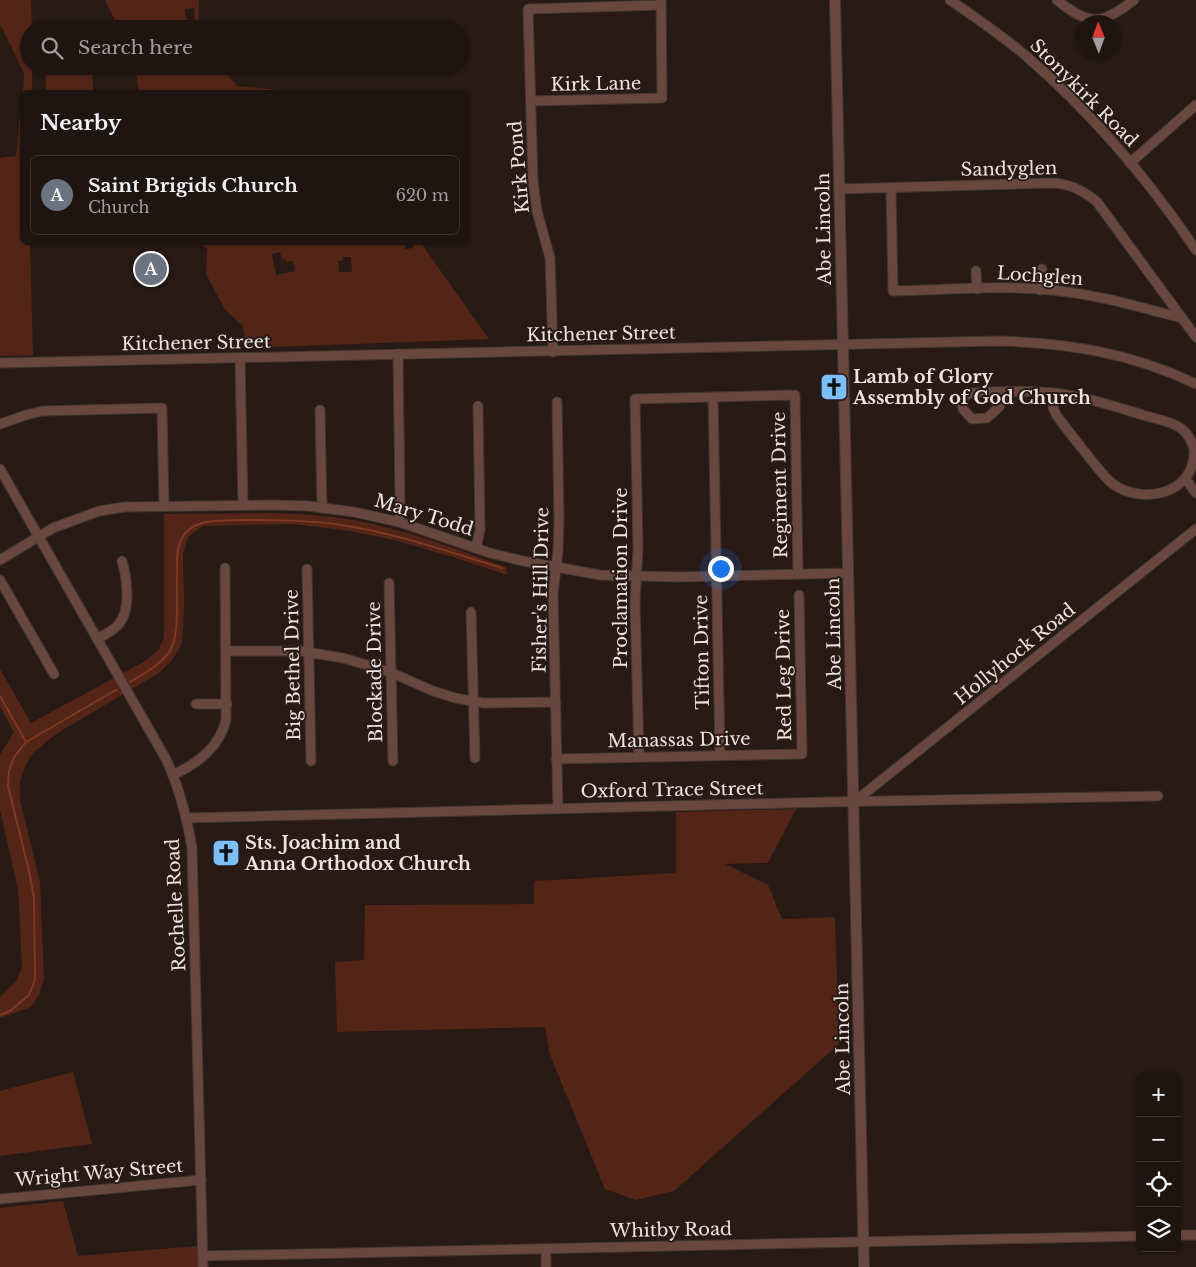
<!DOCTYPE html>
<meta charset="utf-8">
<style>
body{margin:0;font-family:"Libre Baskerville",serif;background:#261d19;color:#f1f3f6}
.controls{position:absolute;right:15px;bottom:15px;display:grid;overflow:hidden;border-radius:8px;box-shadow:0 1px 4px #0004}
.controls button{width:45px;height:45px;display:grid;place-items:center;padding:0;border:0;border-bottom:1px solid #3c3330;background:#1e1410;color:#f1f3f6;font:25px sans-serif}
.compass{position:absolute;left:1076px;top:15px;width:45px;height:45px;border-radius:50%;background:#1e1410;box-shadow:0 1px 4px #0004;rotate:359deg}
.you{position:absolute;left:720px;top:568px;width:18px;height:18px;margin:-12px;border:4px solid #fff;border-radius:50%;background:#1a73e8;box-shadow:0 0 0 8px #1a73e833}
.badge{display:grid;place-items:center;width:32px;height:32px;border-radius:50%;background:#7abff8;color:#fff;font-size:16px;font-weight:700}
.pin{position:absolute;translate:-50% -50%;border:2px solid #fff;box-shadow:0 1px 5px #0006}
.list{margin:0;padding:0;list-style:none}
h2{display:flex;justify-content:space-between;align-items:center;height:65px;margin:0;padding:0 20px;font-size:21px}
h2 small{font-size:16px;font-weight:400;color:#a19e9f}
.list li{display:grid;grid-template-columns:32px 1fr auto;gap:15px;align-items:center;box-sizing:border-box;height:80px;margin:0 10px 10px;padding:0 10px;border:1px solid #3c3330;border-radius:8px}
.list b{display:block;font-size:19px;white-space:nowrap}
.list p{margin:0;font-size:16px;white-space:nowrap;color:#a19e9f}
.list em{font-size:16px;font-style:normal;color:#a19e9f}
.icon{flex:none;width:28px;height:28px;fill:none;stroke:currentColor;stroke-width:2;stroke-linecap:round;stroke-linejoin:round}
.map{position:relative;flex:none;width:1196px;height:1267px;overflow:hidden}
.search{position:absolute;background:#1e1410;box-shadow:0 1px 4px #0004;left:20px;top:20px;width:450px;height:55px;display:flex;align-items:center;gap:12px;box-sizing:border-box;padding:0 18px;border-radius:28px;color:#a19e9f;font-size:19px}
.panel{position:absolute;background:#1e1410;box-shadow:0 1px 4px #0004;left:20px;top:90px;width:450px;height:155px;border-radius:8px}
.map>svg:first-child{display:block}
.green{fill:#522517;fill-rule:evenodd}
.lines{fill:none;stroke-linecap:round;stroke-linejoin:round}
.stream{stroke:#7f3923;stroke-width:2}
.minor-casing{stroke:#443631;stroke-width:11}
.tertiary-casing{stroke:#443631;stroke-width:12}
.minor{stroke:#68483e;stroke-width:9}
.tertiary{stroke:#68483e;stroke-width:10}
.labels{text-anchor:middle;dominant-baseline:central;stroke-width:4;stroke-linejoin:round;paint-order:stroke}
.street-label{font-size:18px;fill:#eee3df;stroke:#281a15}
.poi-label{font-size:18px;font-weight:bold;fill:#eee3df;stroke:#281a15;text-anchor:start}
</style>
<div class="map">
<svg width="1196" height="1267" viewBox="0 0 1196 1267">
<rect width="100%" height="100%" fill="#281a15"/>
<!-- green -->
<g class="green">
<path d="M0 0H31L32 29H29V66H32V92H23L24 73 0 24Z"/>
<path d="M105 0H199L198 29H119ZM194 8 195 24 189 25 188 19H186L185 9Z"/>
<path d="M45 66H92L93 92H46Z"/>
<path d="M135 66H221L237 86 301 92H139Z"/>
<path d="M22 93V242L30 243 33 355 0 356V158L16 156Z"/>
<path d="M405 243V249L413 248V243H421L489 339 246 348 243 326 225 310 206 274 207 248 197 243ZM280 252 282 259 285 258 286 262 293 261 295 271 276 275 272 254ZM343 257H351L352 272H339L338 261 343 260Z"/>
<path d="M270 513C310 514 350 517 389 528 428 538 467 553 506 567L507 575 456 558 398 541 350 531 292 524 203 526 188 537 183 554 184 605 182 644 173 659 159 673 56 734 34 752 25 766 20 782V800L40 882 44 979 39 995 31 1007 0 1018V997L16 981 22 967 18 889 0 810V755L14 732 0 707V669L31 723 147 660 159 649 164 637V514Z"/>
<path d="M796 809 768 863 725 864 768 885 782 919 835 917 839 1044 674 1191 636 1200 605 1189 550 1055 545 1027 337 1032 335 962 364 960 365 905 534 904V881L676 873V812Z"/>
<path d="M73 1072 92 1144 0 1156V1091Z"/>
<path d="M63 1201 78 1256 197 1246 198 1267H0V1208Z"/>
</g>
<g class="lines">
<!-- stream -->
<g class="stream">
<path d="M130 682C143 674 164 663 171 649 180 630 176 595 177 574 177 563 176 550 181 540 192 517 221 521 242 520 275 520 308 520 341 525 396 533 449 552 502 568"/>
<path d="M0 696 26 742"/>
<path d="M0 1015 10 1011 29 995 35 980 34 898 29 871 8 786 9 771 14 757 26 742 116 690"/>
</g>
<defs>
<g id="minor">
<path d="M950 0C976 18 1002 35 1026 56 1091 112 1148 179 1196 250"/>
<path d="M1057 0C1089 26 1102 25 1134 0"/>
<path d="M531 101 662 98 661 0"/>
<path d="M1130 163 1196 105"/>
<path d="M891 188 893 291C946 290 999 285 1051 290 1095 294 1139 307 1182 318"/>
<path d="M839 189 1050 183C1069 183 1083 190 1097 202L1196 337"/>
<path d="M976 271 977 289"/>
<path d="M1040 290 1042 269"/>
<path d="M553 352 550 258 537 211 533 181 528 9 661 5"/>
<path d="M398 354 400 505 399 522"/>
<path d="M240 358 243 505"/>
<path d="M0 363 998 341C1068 343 1132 353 1196 384"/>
<path d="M1007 391 999 407 987 418 972 419 963 409C961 401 962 396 970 393 998 391 1026 390 1054 393 1085 397 1114 406 1143 415 1155 419 1172 421 1182 429 1188 434 1192 442 1194 449 1196 495 1142 505 1113 484 1105 478 1098 468 1092 461 1080 446 1068 431 1057 416L1053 408 1054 393"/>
<path d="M713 397 720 755"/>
<path d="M557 402 559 519 558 551 553 594 558 809"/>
<path d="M320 410 322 508"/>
<path d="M0 424 26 415 42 411 162 408 164 506"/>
<path d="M0 469 166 759C179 787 187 818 192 848L203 1267"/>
<path d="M1187 481 1196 493"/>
<path d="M476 548 480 530 478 406"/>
<path d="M0 560 53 528 99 511 125 507 273 505 308 506 354 512 399 522 490 553 523 561 600 575 679 577 849 573"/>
<path d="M307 569 311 761"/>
<path d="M0 580 54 674"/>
<path d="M389 583 393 761"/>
<path d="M471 612 475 758"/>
<path d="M97 639C104 635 111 632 117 626 132 611 127 579 122 561"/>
<path d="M226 651H300L343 658 390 672 433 691 455 698 484 703 556 702"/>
<path d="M196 704H227"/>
<path d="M639 757 635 602 638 548 635 399 795 395 798 574"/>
<path d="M556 759 802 754 799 595"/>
<path d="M173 775C198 763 219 748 226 720L225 568"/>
<path d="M854 802 1196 529"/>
<path d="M186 818 829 802 1158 796"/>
<path d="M0 1199 201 1180"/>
<path d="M1177 1235H1196"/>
<path d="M546 1249V1267"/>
<path d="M203 1256 1140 1236"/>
</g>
<path id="tertiary" d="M835 0 864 1267"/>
</defs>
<!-- minor casing -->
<use href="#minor" class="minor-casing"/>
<!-- tertiary casing -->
<use href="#tertiary" class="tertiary-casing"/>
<!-- minor -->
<use href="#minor" class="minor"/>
<!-- tertiary -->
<use href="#tertiary" class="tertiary"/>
</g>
<!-- icons -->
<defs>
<symbol id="church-square" viewBox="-11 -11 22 22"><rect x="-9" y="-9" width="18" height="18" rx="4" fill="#7abff8" stroke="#281a15"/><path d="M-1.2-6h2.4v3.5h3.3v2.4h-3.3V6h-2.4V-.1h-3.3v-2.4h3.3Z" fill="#111"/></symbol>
</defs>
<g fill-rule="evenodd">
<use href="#church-square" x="818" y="371" width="32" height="32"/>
<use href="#church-square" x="210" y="837" width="32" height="32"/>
</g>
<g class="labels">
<!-- street labels -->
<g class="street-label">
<text transform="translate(596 84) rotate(-1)">Kirk Lane</text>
<text transform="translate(1084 93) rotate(45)">Stonykirk Road</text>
<text transform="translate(519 167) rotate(-95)">Kirk Pond</text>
<text transform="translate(1009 169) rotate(-1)">Sandyglen</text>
<text transform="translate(824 229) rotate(-91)">Abe Lincoln</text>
<text transform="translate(1040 276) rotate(4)">Lochglen</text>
<text transform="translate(601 334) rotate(-1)">Kitchener Street</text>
<text transform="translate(196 343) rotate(-1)">Kitchener Street</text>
<text transform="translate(780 485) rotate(-91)">Regiment Drive</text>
<text transform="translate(424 515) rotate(17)">Mary Todd</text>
<text transform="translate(621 578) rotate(-90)">Proclamation Drive</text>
<text transform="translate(541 590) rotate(-89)">Fisher's Hill Drive</text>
<text transform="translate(834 634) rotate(-91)">Abe Lincoln</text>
<text transform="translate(702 652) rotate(-91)">Tifton Drive</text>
<text transform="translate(1015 654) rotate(-39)">Hollyhock Road</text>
<text transform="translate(293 665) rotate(-91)">Big Bethel Drive</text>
<text transform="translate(375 672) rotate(-91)">Blockade Drive</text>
<text transform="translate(784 675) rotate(-91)">Red Leg Drive</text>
<text transform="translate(679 740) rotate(-1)">Manassas Drive</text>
<text transform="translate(672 790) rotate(-1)">Oxford Trace Street</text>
<text transform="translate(176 905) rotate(-93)">Rochelle Road</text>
<text transform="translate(843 1039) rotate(-91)">Abe Lincoln</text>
<text transform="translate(99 1173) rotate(-5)">Wright Way Street</text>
<text transform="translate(671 1230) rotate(-1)">Whitby Road</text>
</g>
<!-- poi labels -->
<g class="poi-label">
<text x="853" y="377">Lamb of Glory<tspan x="853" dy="21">Assembly of God Church</tspan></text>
<text x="245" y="843">Sts. Joachim and<tspan x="245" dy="21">Anna Orthodox Church</tspan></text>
</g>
</g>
</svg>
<div class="controls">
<button>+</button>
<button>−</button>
<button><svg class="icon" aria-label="locate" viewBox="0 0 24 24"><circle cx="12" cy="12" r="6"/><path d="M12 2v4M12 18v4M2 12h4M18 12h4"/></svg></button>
<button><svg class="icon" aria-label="layers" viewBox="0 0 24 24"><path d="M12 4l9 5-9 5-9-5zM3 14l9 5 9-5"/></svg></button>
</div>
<svg class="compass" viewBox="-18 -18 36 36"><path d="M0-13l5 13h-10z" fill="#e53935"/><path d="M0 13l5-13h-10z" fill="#a19e9f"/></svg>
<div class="you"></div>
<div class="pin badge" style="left:151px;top:269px;background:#6b7280">A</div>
<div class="search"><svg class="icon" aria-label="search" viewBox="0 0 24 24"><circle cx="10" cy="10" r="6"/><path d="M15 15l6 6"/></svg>Search here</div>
<section class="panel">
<h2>Nearby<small></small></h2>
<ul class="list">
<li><span class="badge" style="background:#6b7280">A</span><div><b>Saint Brigids Church</b><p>Church</p></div><em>620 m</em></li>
</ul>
</section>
</div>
